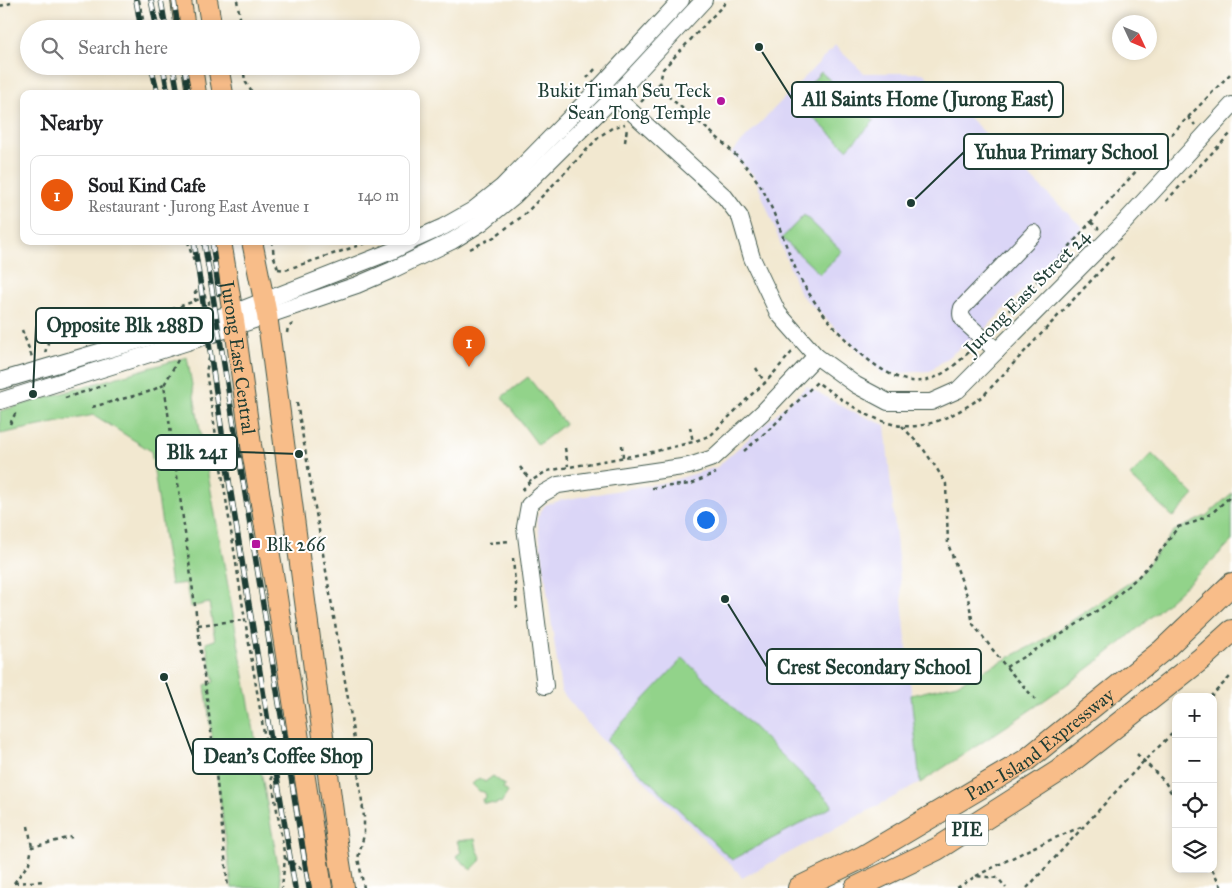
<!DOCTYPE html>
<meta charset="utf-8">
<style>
body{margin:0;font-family:"IM FELL Great Primer",serif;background:#f6f6f6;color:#202124}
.controls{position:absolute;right:15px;bottom:15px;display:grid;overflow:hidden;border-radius:10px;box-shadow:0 2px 8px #0003}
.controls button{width:45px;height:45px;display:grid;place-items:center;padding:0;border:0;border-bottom:1px solid #e0e0e0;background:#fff;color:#202124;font:25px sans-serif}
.compass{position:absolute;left:1112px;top:15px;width:45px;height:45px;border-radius:50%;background:#fff;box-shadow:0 2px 8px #0003;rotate:134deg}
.you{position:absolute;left:705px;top:519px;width:18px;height:18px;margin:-12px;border:4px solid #fff;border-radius:50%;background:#1a73e8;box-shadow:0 0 0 8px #1a73e833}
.badge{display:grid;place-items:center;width:32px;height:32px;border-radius:50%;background:#ea580c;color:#fff;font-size:16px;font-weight:700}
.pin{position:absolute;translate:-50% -41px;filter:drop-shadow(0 1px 2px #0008)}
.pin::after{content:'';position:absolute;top:26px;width:18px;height:15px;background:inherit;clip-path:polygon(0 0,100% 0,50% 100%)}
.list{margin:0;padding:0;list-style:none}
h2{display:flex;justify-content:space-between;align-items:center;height:65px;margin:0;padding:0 20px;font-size:21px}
h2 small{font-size:16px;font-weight:400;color:#757577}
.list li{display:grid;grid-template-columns:32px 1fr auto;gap:15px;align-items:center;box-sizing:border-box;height:80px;margin:0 10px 10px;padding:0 10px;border:1px solid #e0e0e0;border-radius:10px}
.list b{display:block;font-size:19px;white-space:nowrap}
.list p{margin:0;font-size:16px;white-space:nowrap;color:#757577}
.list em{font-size:16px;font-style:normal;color:#757577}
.icon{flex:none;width:28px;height:28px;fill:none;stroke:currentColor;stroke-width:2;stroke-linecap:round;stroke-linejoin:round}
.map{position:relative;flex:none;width:1232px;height:888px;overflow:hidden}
.search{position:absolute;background:#fff;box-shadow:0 2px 8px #0003;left:20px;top:20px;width:400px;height:55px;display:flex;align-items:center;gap:12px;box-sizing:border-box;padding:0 18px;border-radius:28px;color:#757577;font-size:19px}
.panel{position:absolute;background:#fff;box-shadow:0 2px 8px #0003;left:20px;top:90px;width:400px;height:155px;border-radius:10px}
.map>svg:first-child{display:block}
.built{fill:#dbd6f7}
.green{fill:#92d38a;stroke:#58885f}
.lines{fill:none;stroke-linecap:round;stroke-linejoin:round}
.minor-casing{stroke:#3f574b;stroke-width:18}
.major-casing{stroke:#3f574b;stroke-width:22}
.highway-casing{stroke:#3f574b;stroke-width:24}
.path{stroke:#3f574b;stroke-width:2.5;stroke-dasharray:4 4;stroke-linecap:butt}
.minor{stroke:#fff;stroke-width:16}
.major{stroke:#f8bd89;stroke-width:20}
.highway{stroke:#f8bd89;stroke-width:22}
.rail-casing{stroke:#1f3d34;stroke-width:5.5}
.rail{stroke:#fff;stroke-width:4;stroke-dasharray:11;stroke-linecap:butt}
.poi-dot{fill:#b5179e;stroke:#fff;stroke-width:2}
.labels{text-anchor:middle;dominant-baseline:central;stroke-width:4;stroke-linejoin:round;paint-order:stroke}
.shield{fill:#fff;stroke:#627771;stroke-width:1}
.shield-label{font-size:18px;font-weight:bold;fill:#1f3d34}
.poi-label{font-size:19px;fill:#1f3d34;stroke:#fff;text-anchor:end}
.street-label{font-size:19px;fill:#1f3d34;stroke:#fff}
.leader{fill:none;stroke:#1f3d34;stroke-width:2}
.callout-dot{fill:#1f3d34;stroke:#fff;stroke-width:2}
.callout{fill:#fff;stroke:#1f3d34;stroke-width:2}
.callout-label{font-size:20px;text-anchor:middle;font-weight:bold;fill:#1f3d34}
</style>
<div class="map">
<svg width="1232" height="888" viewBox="0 0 1232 888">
<rect width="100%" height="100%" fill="#fff"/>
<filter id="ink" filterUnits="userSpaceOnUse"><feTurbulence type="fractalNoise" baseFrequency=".02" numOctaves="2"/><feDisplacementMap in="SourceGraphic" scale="10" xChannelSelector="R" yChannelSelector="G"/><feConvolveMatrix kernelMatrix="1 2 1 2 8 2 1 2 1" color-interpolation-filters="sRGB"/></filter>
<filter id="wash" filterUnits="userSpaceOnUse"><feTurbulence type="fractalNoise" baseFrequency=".0096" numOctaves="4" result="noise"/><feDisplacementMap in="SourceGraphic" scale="20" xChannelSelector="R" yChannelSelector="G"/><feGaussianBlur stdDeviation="1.12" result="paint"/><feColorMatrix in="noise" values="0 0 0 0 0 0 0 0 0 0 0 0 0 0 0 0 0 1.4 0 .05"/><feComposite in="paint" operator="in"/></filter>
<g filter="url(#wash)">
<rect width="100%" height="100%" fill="#f2e8d0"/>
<!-- built -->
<g class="built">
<path d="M835 46 864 73H923L1083 228 987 327 930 371 883 374 800 294 755 177 731 153Z"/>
<path d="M807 386 847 409 885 425 920 783 742 878 737 871 598 736 561 691 537 518 545 505 562 500 667 482 717 467Z"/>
</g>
<!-- green -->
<g class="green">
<path d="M821 72 874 121 847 149 795 101Z"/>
<path d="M804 215 842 251 820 274 782 238Z"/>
<path d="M187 357 282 888H232L205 685 214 682 206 643 215 640 209 603 190 607 186 583 171 585 151 451 94 415 0 434V411Z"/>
<path d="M528 377 565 424 538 445 502 397Z"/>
<path d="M1152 454 1194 495 1173 517 1130 476Z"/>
<path d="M1232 493V541C1191 582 1147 622 1102 658 1044 703 981 743 920 783L911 695 957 684 1041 641 1138 577 1174 531 1206 516Z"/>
<path d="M683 658 830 802 832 805 830 808 732 860 606 740Z"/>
<path d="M493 776 505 785 503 788 508 792 501 803 498 802 497 804 483 803 482 799H485L486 795 484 792 479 791 472 784 479 778 485 782Z"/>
<path d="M475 839 477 849 482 859 471 870 456 856 461 852 457 841Z"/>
</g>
</g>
<g filter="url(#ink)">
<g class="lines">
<defs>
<g id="minor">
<path d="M602 85 725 197 740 217 752 258 778 313 816 356 856 385 888 402H931L958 390 1121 226 1232 105"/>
<path d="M416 239 443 227 473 210 502 187 602 85 681 0"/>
<path d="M997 351 966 323C961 317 960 315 962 308L1034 233"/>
<path d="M0 381 233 313 392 251 412 241"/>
<path d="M0 401 213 334 357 285 392 270 452 241 481 223 514 196 614 97 704 0"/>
<path d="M545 686 525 527 529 505 542 494 558 485 689 466 713 458 762 413 816 356"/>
</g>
<g id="major">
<path d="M181 0 185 29"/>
<path d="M207 0 212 29"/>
<path d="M192 66 196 94"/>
<path d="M218 66 223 94"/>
<path id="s1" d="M221 241 235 327 251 445 276 591 322 888"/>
<path d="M252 241 267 315 339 857 344 888"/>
</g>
<g id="highway">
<path id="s2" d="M799 888 863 857 1025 761 1163 650 1232 584"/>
<path d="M856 888 937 849 1059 771 1201 659 1232 631"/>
</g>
</defs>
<!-- minor casing -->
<use href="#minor" class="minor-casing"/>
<!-- major casing -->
<use href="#major" class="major-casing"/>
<!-- highway casing -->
<use href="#highway" class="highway-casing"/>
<!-- path -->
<g class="path">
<path d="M139 0 145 29"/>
<path d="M237 0 242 29"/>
<path d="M0 6 11 3"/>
<path d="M152 66 157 94"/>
<path d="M243 66 245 81 253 94"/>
<path d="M587 78 597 67"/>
<path d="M660 82 663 90 668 96C700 124 744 155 764 192 778 219 786 249 799 276 816 311 871 377 912 381 936 384 957 364 973 348"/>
<path d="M641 102 660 82 663 69 728 0"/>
<path d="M1188 117 1195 125"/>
<path d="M625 142 627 128"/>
<path d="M1166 201 1232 132"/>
<path d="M1091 222 1099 229"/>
<path d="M188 241C192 261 203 277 205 297L209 301V305"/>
<path d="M272 241 274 257 278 269"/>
<path d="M470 249 494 237 524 215 600 136 612 128 625 124"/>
<path d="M278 269 285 270 372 241"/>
<path d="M195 302V293L203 285"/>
<path d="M76 321 81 343"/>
<path d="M992 328 1064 253 1101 210 1138 169 1232 72"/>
<path d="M120 329 205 297"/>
<path d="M22 330 32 357"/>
<path d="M287 333 288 327 293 324"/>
<path d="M211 350 206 372 245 620 285 858 282 888"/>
<path d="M45 353 53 325"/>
<path d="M178 360 164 385C188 552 212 720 228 888"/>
<path d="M756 368 765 383"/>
<path d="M65 398 105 385"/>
<path d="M297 403 350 710 364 817V835L358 858 364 888"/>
<path d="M92 407 148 392 164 385"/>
<path d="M10 424 16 412"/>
<path d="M902 426 924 450 937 469 946 484 948 544 968 598 973 624 1006 667 1035 699"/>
<path d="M690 427 693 442"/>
<path d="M622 445 623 457"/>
<path d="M565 448 568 466"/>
<path d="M744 451 772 427 817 382C840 399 872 422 902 426 931 429 960 412 983 396L1116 254"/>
<path d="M520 467 531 481"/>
<path d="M652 488 691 484 716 473"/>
<path d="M522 490 531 481 547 471 648 453 693 442 711 435 752 394 765 383 792 352"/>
<path d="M488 543 511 541"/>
<path d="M513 558 517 608"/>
<path d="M198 625 245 620"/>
<path d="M1006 667 1056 638 1110 602 1138 577 1154 560 1178 527 1195 522 1212 513 1232 495"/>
<path d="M1210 697 1232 675"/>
<path d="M1137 754 1165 782 1176 801"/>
<path d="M28 826 32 847"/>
<path d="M285 858 303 870"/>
<path d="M1212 869 1222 888"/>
<path d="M976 876 1034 847 1083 826"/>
<path d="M14 883 29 863 32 847 72 837"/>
<path d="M14 883 46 881"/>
<path d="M957 888 976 876 998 878 1006 888"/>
<path d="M1027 888 1144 761 1176 730"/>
</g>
<!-- minor -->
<use href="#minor" class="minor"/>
<!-- major -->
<use href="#major" class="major"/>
<!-- highway -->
<use href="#highway" class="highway"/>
<defs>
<g id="rail">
<path d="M136 0 141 29"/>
<path d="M151 0 157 29"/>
<path d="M161 0 166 29"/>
<path d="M174 0 178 29"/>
<path d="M151 66 158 94"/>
<path d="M163 66 168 94"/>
<path d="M173 66 178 94"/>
<path d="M184 66 189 94"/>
<path d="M194 241 230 487 295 888"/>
<path d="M204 241 309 888"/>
<path d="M212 241 219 294"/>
</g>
</defs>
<!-- rail casing -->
<use href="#rail" class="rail-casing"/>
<!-- rail -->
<use href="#rail" class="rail"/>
</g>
</g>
<!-- markers -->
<g class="poi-dot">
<circle cx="721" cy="101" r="5"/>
<rect x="251" y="539" width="10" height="10" rx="2.5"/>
</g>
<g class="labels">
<!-- shield labels -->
<rect class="shield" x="946" y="814.5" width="42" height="31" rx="4"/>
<g class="shield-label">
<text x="967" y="830">PIE</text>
</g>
<!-- poi labels -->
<g class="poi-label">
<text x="711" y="90">Bukit Timah Seu Teck<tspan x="711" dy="22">Sean Tong Temple</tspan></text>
<text x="266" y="544" text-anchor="start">Blk 266</text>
</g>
<!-- street labels -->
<g class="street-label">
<text transform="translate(1027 292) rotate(-45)">Jurong East Street 24</text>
<text stroke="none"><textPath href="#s1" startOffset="118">Jurong East Central</textPath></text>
<text stroke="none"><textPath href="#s2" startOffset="281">Pan-Island Expressway</textPath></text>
</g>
</g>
<!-- callouts -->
<path class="leader" d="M759 47L792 99M911 203L964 152M33 394L36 325M299 454L237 452M725 599L767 667M164 677L193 756"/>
<g class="callout-dot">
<circle cx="759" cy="47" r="5"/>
<circle cx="911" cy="203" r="5"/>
<circle cx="33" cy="394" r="5"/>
<circle cx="299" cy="454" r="5"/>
<circle cx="725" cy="599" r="5"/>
<circle cx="164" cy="677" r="5"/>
</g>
<g class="callout">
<rect x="792" y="82" width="271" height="35" rx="5"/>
<rect x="964" y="134" width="204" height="35" rx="5"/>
<rect x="36" y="308" width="177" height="35" rx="5"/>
<rect x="156" y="435" width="81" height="35" rx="5"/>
<rect x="767" y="649" width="214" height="35" rx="5"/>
<rect x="193" y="739" width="179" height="35" rx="5"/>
</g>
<g class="callout-label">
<text x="928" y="106">All Saints Home (Jurong East)</text>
<text x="1066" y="159">Yuhua Primary School</text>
<text x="125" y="332">Opposite Blk 288D</text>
<text x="197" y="459">Blk 241</text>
<text x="874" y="674">Crest Secondary School</text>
<text x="283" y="763">Dean's Coffee Shop</text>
</g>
</svg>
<div class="controls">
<button>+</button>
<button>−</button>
<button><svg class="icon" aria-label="locate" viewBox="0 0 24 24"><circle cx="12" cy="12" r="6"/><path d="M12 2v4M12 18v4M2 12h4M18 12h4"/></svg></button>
<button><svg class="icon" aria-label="layers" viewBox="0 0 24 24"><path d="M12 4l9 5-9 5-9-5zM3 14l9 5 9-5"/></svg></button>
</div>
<svg class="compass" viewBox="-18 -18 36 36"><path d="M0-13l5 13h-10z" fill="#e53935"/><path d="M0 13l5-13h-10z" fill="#757577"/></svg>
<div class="you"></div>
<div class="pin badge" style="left:469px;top:367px">1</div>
<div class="search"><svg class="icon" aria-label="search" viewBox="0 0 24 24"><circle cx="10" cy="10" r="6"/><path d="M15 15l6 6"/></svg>Search here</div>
<section class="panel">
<h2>Nearby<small></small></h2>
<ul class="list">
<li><span class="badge">1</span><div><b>Soul Kind Cafe</b><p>Restaurant · Jurong East Avenue 1</p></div><em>140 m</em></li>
</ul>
</section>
</div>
